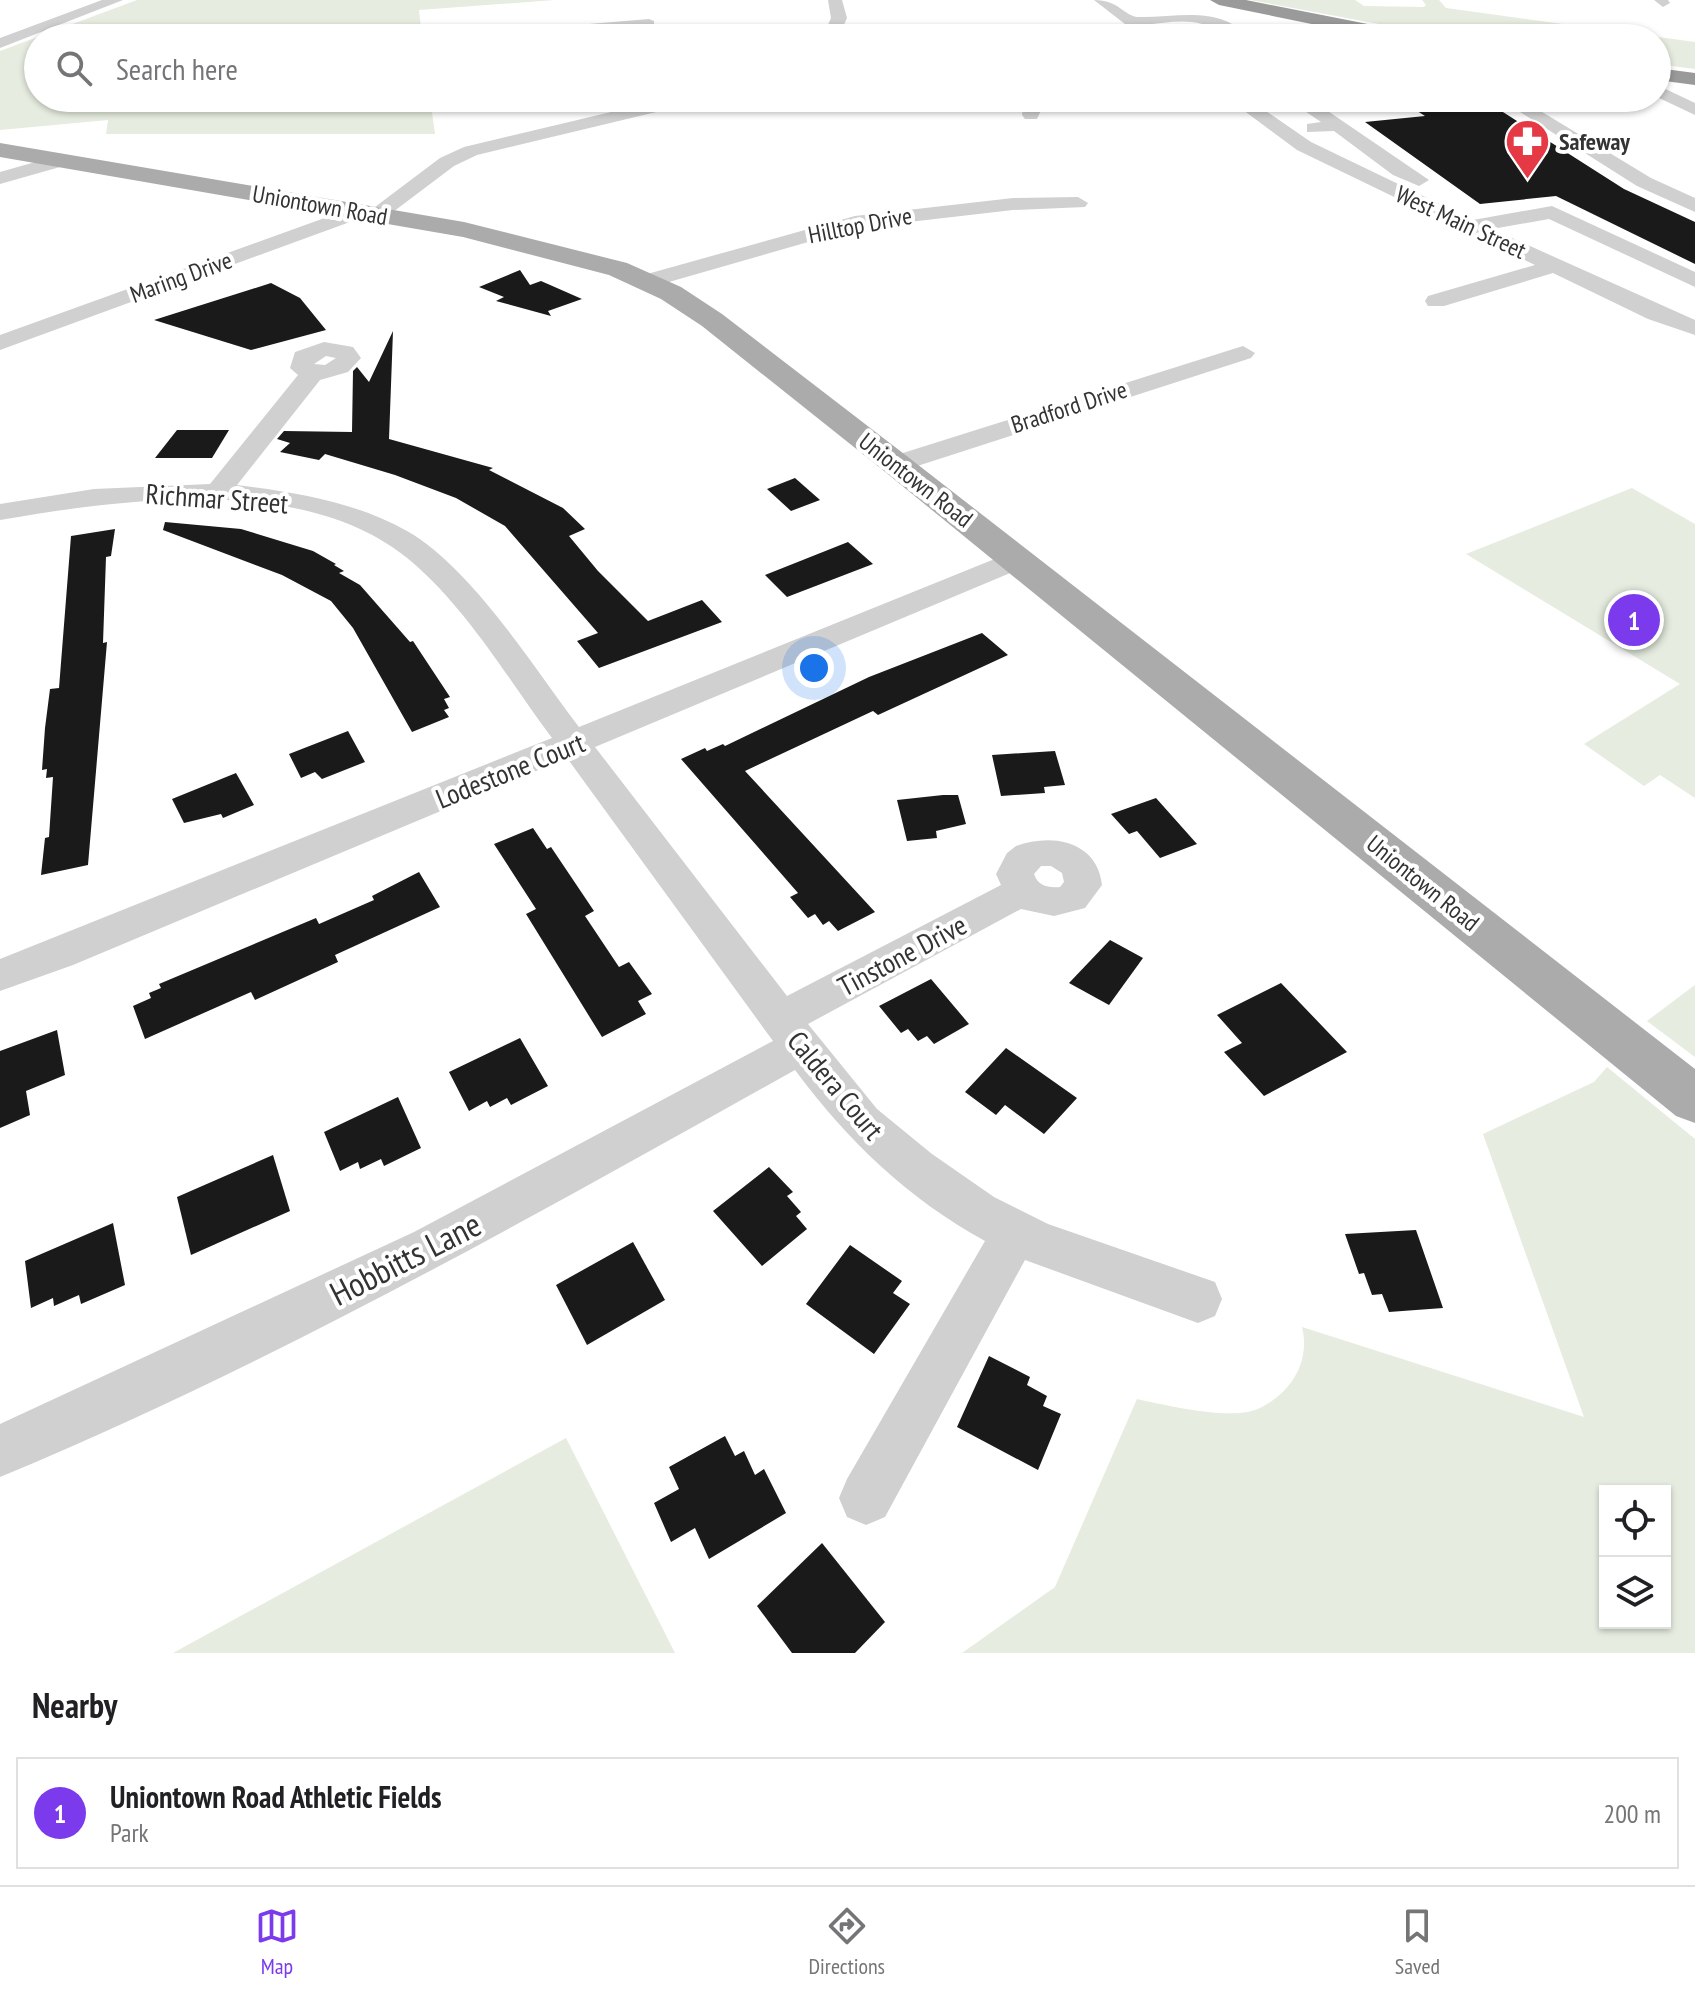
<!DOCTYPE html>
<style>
body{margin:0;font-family:"PT Sans Narrow",sans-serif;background:#f2f2f2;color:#202124}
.controls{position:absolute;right:24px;bottom:24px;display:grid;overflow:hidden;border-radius:0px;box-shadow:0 2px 6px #0004}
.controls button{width:72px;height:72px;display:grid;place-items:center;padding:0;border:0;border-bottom:2px solid #e0e0e0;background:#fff;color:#202124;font:40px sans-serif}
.you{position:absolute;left:814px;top:668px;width:28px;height:28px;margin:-20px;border:6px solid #fff;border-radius:50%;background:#1a73e8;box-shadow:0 0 0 12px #1a73e833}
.badge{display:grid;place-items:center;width:52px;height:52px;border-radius:50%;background:#7c3aed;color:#fff;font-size:26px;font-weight:700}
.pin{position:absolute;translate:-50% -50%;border:4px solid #fff;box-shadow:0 2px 8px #0006}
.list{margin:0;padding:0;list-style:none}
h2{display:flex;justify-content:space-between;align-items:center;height:104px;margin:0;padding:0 32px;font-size:34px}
h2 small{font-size:26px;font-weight:400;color:#757577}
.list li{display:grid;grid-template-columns:52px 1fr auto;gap:24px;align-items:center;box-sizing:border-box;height:112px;margin:0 16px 16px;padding:0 16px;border:2px solid #e0e0e0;border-radius:0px}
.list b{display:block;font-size:30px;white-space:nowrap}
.list p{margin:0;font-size:26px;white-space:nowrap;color:#757577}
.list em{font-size:26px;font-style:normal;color:#757577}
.icon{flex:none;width:44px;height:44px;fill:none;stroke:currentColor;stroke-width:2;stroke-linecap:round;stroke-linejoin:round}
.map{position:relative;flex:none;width:1695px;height:1653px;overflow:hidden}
.search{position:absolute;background:#fff;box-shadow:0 2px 6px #0004;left:24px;right:24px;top:24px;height:88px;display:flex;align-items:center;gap:20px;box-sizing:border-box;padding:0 28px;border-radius:44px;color:#757577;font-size:30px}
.sheet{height:232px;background:#fff}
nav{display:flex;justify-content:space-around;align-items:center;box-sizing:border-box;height:112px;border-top:2px solid #e0e0e0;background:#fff;font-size:22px;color:#757577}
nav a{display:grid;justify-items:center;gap:4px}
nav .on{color:#7c3aed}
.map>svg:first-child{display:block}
.green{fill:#e6ecdf;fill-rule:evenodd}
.building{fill:#1a1a1a}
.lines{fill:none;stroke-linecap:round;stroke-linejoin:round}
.minor{fill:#d0d0d0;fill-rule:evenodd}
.major{fill:#ababab;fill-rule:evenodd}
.highway{fill:#9a9a9a;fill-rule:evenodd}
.labels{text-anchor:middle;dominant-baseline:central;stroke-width:8;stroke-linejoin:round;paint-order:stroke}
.far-poi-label{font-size:24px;font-weight:bold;fill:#333;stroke:#fff;text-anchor:start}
.far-street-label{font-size:24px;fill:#333;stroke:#fff}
.street-label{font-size:28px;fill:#333;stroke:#fff}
.near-street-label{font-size:34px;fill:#333;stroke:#fff}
</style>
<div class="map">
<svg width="1695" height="1653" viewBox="0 0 1695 1653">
<rect width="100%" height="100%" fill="#fff"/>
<!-- green -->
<g class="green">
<path d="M137 0H555L419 10 422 38H38V98H430L435 134H106L108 120 0 130V51Z"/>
<path d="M1250 0H1355L1364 6 1424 7 1426 5 1422 0H1439L1446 8 1695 42V69L1657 64V38H1454Z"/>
<path d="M1632 488 1695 524V798L1660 775 1644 786 1584 744 1680 684 1466 554Z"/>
<path d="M1695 985V1057L1647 1021Z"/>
<path d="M1607 1067 1695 1139V1653H962L1055 1587 1137 1399C1164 1405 1229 1420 1255 1410 1290 1396 1311 1362 1302 1327L1584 1417 1483 1134 1594 1082ZM1605 1491H1665V1623H1605Z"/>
<path d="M566 1438 675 1653H173Z"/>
</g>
<!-- building -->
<g class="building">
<path d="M1397 98H1481L1624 189 1695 222V264L1556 196 1480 204 1365 122 1425 116Z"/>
<path d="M520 270 530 285 541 281 582 299 548 311 551 316 496 301 504 297 479 287Z"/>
<path d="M271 283 300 298 326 330 251 350 154 320Z"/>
<path d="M393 331 389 439 493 468 489 470 563 508 585 529 569 536 598 571 648 621 702 600 722 622 599 668 577 641 598 633 505 526 456 498 395 475 325 454 319 460 280 452 290 443 277 439 284 431 352 432 353 371 357 367 369 382Z"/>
<path d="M177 430H229L212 458H155Z"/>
<path d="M795 478 820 500 791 511 767 489Z"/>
<path d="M165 522 241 529 313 551 336 564 334 565 344 571 339 573 360 585 410 642 413 641 450 697 444 699 449 708 444 710 449 717 412 732 353 628 331 601 282 575 163 530Z"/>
<path d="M115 529 111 556 106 557 103 643 107 642 88 865 41 875 45 838 49 837 53 777 46 778 47 769 42 770 45 728 50 689 59 688 71 536Z"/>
<path d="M848 542 873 564 787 597 765 575Z"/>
<path d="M982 633 1008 655 878 715 873 711 745 771 875 912 838 931 829 921 823 925 815 914 808 918 790 897 798 893 681 759 705 748 707 751 723 744 725 746 869 677Z"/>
<path d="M348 731 365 762 322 779 315 772 301 778 289 754Z"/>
<path d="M1055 751 1065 785 1044 787 1045 793 1001 796 992 755Z"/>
<path d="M236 773 254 805 223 818 221 814 184 823 172 799Z"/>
<path d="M943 795H958L966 824 936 831 937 838 907 841 897 800Z"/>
<path d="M1156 798 1197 844 1160 858 1137 831 1129 834 1111 814Z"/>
<path d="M533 828 547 849 551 847 594 911 585 916 619 967 629 962 652 994 638 1001 646 1014 602 1037 526 914 536 909 494 844Z"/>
<path d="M419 872 440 907 335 955 338 962 255 1000 251 992 145 1039 133 1006 151 998 149 993 161 988 159 984 316 918 319 924 374 900 372 896Z"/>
<path d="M1110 940 1143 958 1109 1005 1069 983Z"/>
<path d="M931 979 969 1024 934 1044 927 1036 918 1041 908 1029 901 1033 879 1006Z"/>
<path d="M1281 983 1347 1052 1264 1096 1224 1052 1242 1043 1217 1015Z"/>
<path d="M57 1030 65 1075 26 1091 30 1115 0 1128V1051Z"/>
<path d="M520 1038 548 1086 511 1105 507 1098 490 1107 487 1101 469 1111 449 1072Z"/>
<path d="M1006 1048 1077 1098 1044 1134 1005 1105 996 1115 965 1092Z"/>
<path d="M398 1097 421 1148 384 1166 381 1159 360 1169 358 1162 340 1171 324 1132Z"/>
<path d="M273 1155 290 1211 191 1255 177 1197Z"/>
<path d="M769 1167 793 1192 787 1196 801 1212 796 1216 807 1229 762 1266 713 1211Z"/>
<path d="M113 1223 125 1285 81 1304 79 1295 54 1306 53 1298 31 1308 25 1261Z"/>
<path d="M1416 1230 1443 1308 1389 1312 1382 1294 1372 1295 1364 1273 1359 1274 1345 1234Z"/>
<path d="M633 1242 665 1300 587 1345 556 1285Z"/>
<path d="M850 1245 902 1281 893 1293 910 1304 874 1354 806 1304Z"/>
<path d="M989 1356 1030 1377 1027 1385 1047 1396 1043 1406 1061 1414 1038 1470 957 1427Z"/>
<path d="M725 1436 735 1456 744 1451 755 1475 764 1469 786 1513 709 1559 695 1528 671 1542 654 1503 679 1489 669 1467Z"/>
<path d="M822 1543 885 1622 855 1653H792L757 1606Z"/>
</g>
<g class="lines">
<!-- minor -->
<g class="minor">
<path d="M102 0H123L0 48V38Z"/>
<path d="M828 0H842L847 18 842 29 900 33 908 38H822L831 18Z"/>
<path d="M1094 0C1119 0 1124 16 1138 17 1178 18 1218 4 1250 38 1228 38 1222 29 1202 24 1184 19 1164 23 1145 25L1157 35 1143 38Z"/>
<path d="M1654 0H1668L1670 3 1663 7Z"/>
<path d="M649 19 654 21V27L537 38 521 34 529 29Z"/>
<path d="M1657 85 1695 103V115L1657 97Z"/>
<path d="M670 98H701L698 102 477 155 454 166 385 218 378 220 369 215 0 350V335L355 207 362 205 371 210 440 158 464 147Z"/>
<path d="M1024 98H1042L1044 104 1037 119H1025L1022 115Z"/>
<path d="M1227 98H1247L1311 142 1473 220 1552 206 1695 272V287L1549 219 1492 229 1695 320V335L1648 319 1553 273 1444 306H1428L1425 301 1428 296 1535 265 1297 150Z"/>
<path d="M1295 98H1347L1338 103 1319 105 1429 180 1419 186 1393 175 1334 131 1307 132V124L1321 122 1296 105Z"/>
<path d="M1498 98H1519L1651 178 1695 198V212L1637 186Z"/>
<path d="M60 155 67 157V165L0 184V172Z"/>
<path d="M1078 197 1088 203 1085 207 1013 210 857 228 648 288 637 281 640 276 855 216 1013 198Z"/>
<path d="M324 342 353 347 361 358 348 372 320 380 237 485C295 492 356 502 407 531 472 568 533 667 579 727L1007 554H1027L1032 560 1027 566 595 747 787 996 1001 885 996 874 1007 853 1016 846C1051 833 1097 840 1102 885L1085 908 1054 916 1021 909 808 1024 877 1109 932 1154 994 1197 1048 1224 1215 1282 1222 1299 1215 1316 1198 1323 1025 1260 885 1517 866 1525 847 1517 839 1498 847 1479 985 1241C907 1198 848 1141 795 1070 535 1215 275 1363 0 1477V1424L414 1232 773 1041 567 758 73 965 0 991V959L552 738C508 679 468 610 412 562 307 472 124 499 0 520V504L94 489 210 484 298 375 290 368 295 352ZM326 356 336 358 325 365 314 364ZM1041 866H1051L1062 873 1064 882 1060 887C1048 888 1038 886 1034 874Z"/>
<path d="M1243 346 1255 353 1251 358 905 470H887L883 464 887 458Z"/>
</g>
<!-- major -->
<path class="major" d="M0 143 464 222 627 263 681 287 722 314 908 457 1695 1069V1123L1676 1116 884 471 702 326 661 299 609 275 463 237 0 157Z"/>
<!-- highway -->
<g class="highway">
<path d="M1210 0H1246L1408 32 1418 38H1380L1219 5Z"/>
<path d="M1657 68 1695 73V85L1657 80Z"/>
</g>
</g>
<!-- icons -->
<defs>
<symbol id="pharmacy-pin" viewBox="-11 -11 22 30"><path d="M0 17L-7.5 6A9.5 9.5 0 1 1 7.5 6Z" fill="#e63946" stroke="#fff"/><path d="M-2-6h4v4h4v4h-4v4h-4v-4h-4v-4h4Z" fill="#fff"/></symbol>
</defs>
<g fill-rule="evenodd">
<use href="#pharmacy-pin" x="1502" y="116" width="51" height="69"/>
</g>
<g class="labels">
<!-- far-poi labels -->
<g class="far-poi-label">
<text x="1559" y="141">Safeway</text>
</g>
<!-- far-street labels -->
<g class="far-street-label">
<text transform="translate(320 205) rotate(10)">Uniontown Road</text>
<text transform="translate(1461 222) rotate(25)">West Main Street</text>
<text transform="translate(860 225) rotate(-11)">Hilltop Drive</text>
<text transform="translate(181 277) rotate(-20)">Maring Drive</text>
<text transform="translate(1069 407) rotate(-18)">Bradford Drive</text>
<text transform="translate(916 480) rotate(38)">Uniontown Road</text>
<text transform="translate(1423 883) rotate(39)">Uniontown Road</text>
</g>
<!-- street labels -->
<g class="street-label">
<text transform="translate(217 498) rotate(4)">Richmar Street</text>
<text transform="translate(510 770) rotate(-22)">Lodestone Court</text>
<text transform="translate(902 955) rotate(-28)">Tinstone Drive</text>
<text transform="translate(836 1085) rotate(50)">Caldera Court</text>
</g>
<!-- near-street labels -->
<g class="near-street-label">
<text transform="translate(405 1258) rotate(-27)">Hobbitts Lane</text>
</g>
</g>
</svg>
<div class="controls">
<button><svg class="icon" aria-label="locate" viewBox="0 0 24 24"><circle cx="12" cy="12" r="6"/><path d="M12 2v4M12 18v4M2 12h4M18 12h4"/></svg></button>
<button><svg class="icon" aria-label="layers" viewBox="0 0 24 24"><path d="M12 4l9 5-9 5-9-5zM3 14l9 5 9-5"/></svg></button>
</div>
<div class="you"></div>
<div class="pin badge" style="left:1634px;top:620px">1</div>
<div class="search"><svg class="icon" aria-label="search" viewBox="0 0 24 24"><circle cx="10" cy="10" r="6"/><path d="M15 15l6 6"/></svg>Search here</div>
</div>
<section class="sheet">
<h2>Nearby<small></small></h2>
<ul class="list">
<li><span class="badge">1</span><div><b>Uniontown Road Athletic Fields</b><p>Park</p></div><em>200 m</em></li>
</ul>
</section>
<nav>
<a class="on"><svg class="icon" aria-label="map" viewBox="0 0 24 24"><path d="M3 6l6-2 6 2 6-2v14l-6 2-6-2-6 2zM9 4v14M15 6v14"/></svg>Map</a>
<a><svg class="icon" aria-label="directions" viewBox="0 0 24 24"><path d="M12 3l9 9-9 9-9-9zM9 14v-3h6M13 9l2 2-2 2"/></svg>Directions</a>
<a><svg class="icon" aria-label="saved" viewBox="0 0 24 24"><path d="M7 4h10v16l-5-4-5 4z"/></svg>Saved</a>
</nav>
